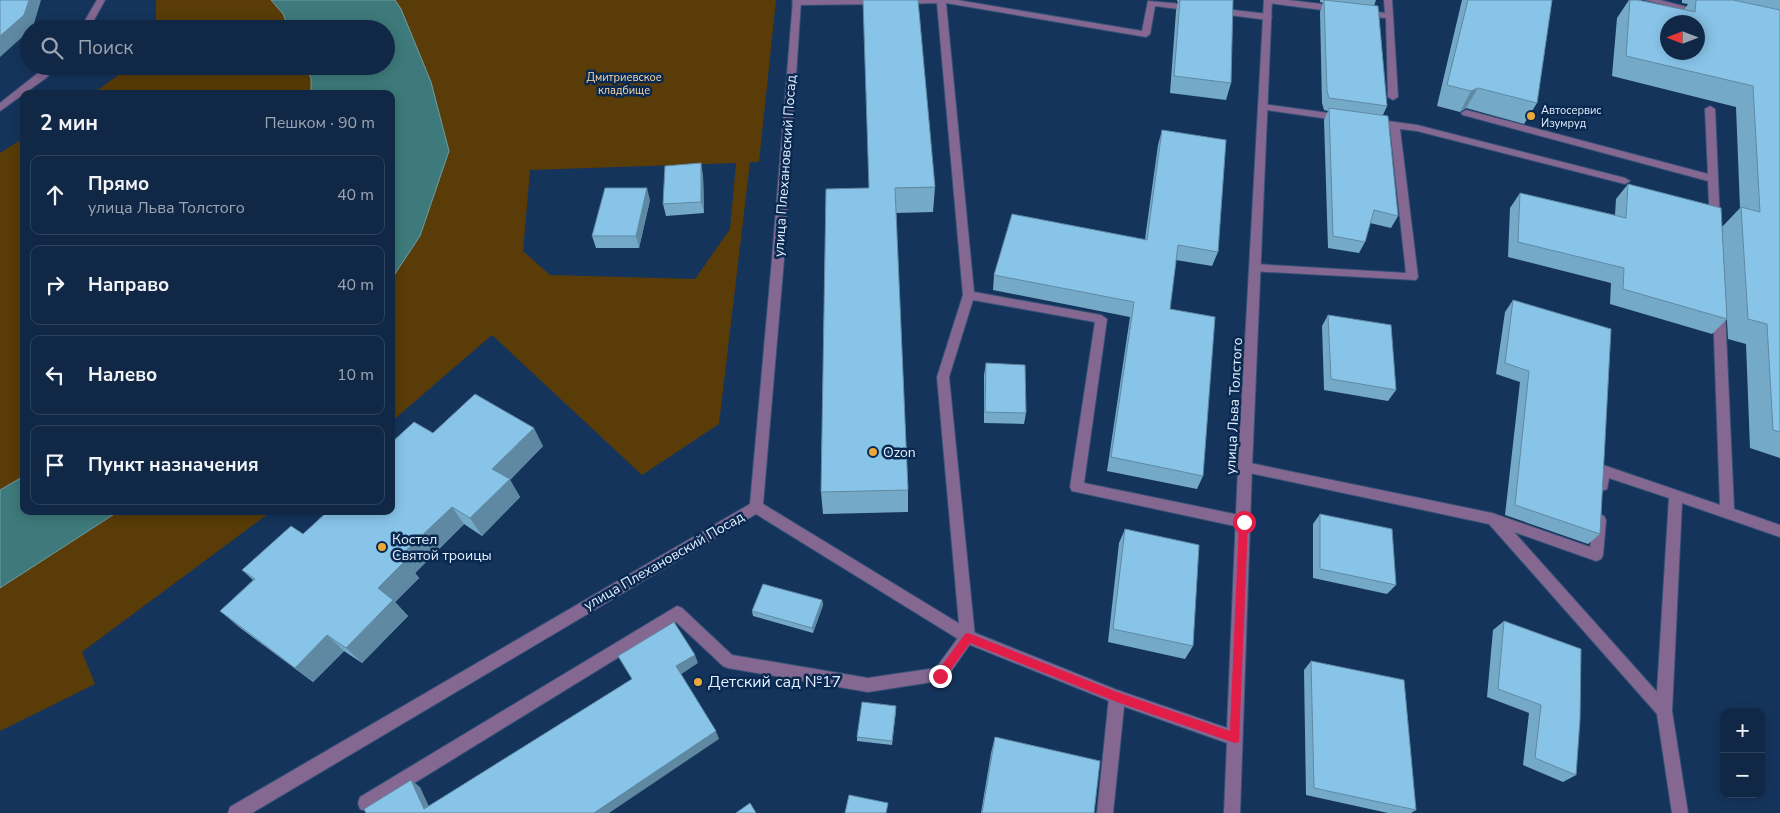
<!DOCTYPE html>
<html lang="ru">
<meta charset="utf-8">
<style>
body{margin:0;font-family:"Nunito Sans",sans-serif;background:#192f4c;color:#f1f3f6}
.controls{position:absolute;right:15px;bottom:15px;display:grid;overflow:hidden;border-radius:10px;box-shadow:0 2px 12px #0003}
.controls button{width:45px;height:45px;display:grid;place-items:center;padding:0;border:0;border-bottom:1px solid #30445e;background:#102745;color:#f1f3f6;font:25px sans-serif}
.compass{position:absolute;left:1660px;top:15px;width:45px;height:45px;border-radius:50%;background:#102745;box-shadow:0 2px 12px #0003;rotate:270deg}
.stop{position:absolute;width:15px;height:15px;margin:-11px;border:4px solid #e11d48;border-radius:50%;background:#fff}
.stop.end{background:#e11d48;border-color:#fff;box-shadow:0 1px 5px #0008}
.list{margin:0;padding:0;list-style:none}
h2{display:flex;justify-content:space-between;align-items:center;height:65px;margin:0;padding:0 20px;font-size:21px}
h2 small{font-size:16px;font-weight:400;color:#9ca5b3}
.list li{display:grid;grid-template-columns:32px 1fr auto;gap:15px;align-items:center;box-sizing:border-box;height:80px;margin:0 10px 10px;padding:0 10px;border:1px solid #30445e;border-radius:10px}
.list b{display:block;font-size:19px;white-space:nowrap}
.list p{margin:0;font-size:16px;white-space:nowrap;color:#9ca5b3}
.list em{font-size:16px;font-style:normal;color:#9ca5b3}
.icon{flex:none;width:28px;height:28px;fill:none;stroke:currentColor;stroke-width:2;stroke-linecap:round;stroke-linejoin:round}
.map{position:relative;flex:none;width:1780px;height:813px;overflow:hidden}
.search{position:absolute;background:#102745;box-shadow:0 2px 12px #0003;left:20px;top:20px;width:375px;height:55px;display:flex;align-items:center;gap:12px;box-sizing:border-box;padding:0 18px;border-radius:28px;color:#9ca5b3;font-size:19px}
.panel{position:absolute;background:#102745;box-shadow:0 2px 12px #0003;left:20px;top:90px;width:375px;height:425px;border-radius:10px}
.map>svg:first-child{display:block}
.green{fill:#593c07;fill-rule:evenodd}
.water{fill:#3e7a7b;stroke:#709da3}
.lines{fill:none;stroke-linecap:round;stroke-linejoin:round}
.lane-casing{stroke:#365276;stroke-width:2}
.street-casing{stroke:#365276;stroke-width:2}
.lane{fill:#856891;fill-rule:evenodd}
.street{fill:#856891;fill-rule:evenodd}
.wall{fill:#75a9c8}
.shaded-wall{fill:#5f89a2}
.building{fill:#88c4e8;stroke:#5f89a2;fill-rule:evenodd}
.route{fill:#e11d48}
.poi-dot{fill:#eca93a;stroke:#0a2950;stroke-width:2}
.labels{text-anchor:middle;dominant-baseline:central;stroke-width:5;stroke-linejoin:round;paint-order:stroke}
.far-park-label{font-size:11px;fill:#fcd9a8;stroke:#0a2950}
.far-poi-label{font-size:11px;fill:#e4f0ff;stroke:#0a2950;text-anchor:start}
.street-label{font-size:14px;fill:#e4f0ff;stroke:#0a2950}
.poi-label{font-size:14px;fill:#e4f0ff;stroke:#0a2950;text-anchor:start}
.near-poi-label{font-size:16px;fill:#e4f0ff;stroke:#0a2950;text-anchor:start}
</style>
<div class="map">
<svg width="1780" height="813" viewBox="0 0 1780 813">
<rect width="100%" height="100%" fill="#15345c"/>
<!-- green -->
<g class="green">
<path d="M156 0H271L283 14 289 29H156Z"/>
<path d="M395 0H776L759 162H750L719 424 642 475 492 335 391 422V280L420 236 449 151 431 82ZM736 163 730 229 695 279 550 275 523 251 530 170Z"/>
<path d="M131 66H305L311 78V94H92Z"/>
<path d="M24 138V476L0 490V153Z"/>
<path d="M119 511H272L82 652 95 684 0 731V588Z"/>
</g>
<!-- water -->
<g class="water">
<path d="M271 0H395L401 9 431 82 449 151 420 236 391 280V94H311V78L305 66H386V29H289L283 14Z"/>
<path d="M24 476V511H119L0 588V490Z"/>
</g>
<g class="lines">
<defs>
<g id="lane">
<path d="M793 0H883V1L879 4 796 5 792 2Z"/>
<path d="M897 0H957L1142 31 1148 1 1194 5 1198 8 1194 11 1155 6 1150 34 1146 37 946 3 974 292 1101 315 1107 319 1084 483 1244 516 1249 518 1251 522 1249 526 1244 528 1072 491 1070 487 1095 322 973 300 949 377 975 637 945 680 868 692 728 668 723 666 676 622 372 809 366 811 360 809 358 803 360 797 677 606 682 608 732 655 868 678 936 668 960 635 937 377 963 295 937 3 901 4 898 3Z"/>
<path d="M1264 0H1288L1338 6 1342 9 1338 12 1268 3Z"/>
<path d="M1384 0H1392L1398 97 1393 100 1388 97 1386 18 1363 16 1359 13 1363 10 1385 13Z"/>
<path d="M1645 0H1660L1706 12 1702 15Z"/>
<path d="M1216 8 1268 14 1272 17 1268 20 1213 13V9Z"/>
<path d="M1263 104 1343 115 1348 118 1343 121 1260 109V105Z"/>
<path d="M1710 106 1715 109 1720 223 1715 227 1710 223 1708 181 1463 115 1461 113 1466 110 1708 174 1705 109Z"/>
<path d="M1373 119 1417 125 1625 178 1630 181 1625 184 1417 131 1400 129 1418 277 1416 280 1251 271 1249 268 1251 265 1255 264 1406 273 1390 127 1370 124V120Z"/>
<path d="M1719 306 1725 310 1734 509 1780 525V537L1682 503 1672 711 1688 813H1672L1657 714 1489 524 1245 472 1240 471 1238 467 1240 463 1245 462 1492 513 1590 547 1594 516 1599 514 1604 516 1606 520 1603 555 1601 559 1596 561 1514 532 1657 692 1669 498 1609 478 1607 489 1602 491 1597 489C1594 483 1595 472 1598 466L1603 465 1720 505 1713 310Z"/>
<path d="M1117 690 1122 692 1125 697 1113 813H1097L1109 697 1112 692Z"/>
</g>
<g id="street">
<path d="M97 0H105L89 29H80Z"/>
<path d="M793 0H801L784 259 763 504 973 632 1117 690 1227 728 1238 467 1264 0H1272L1252 467 1240 813H1224L1227 743 1117 704 963 642 756 514 252 813H228L230 807 750 504 772 259Z"/>
<path d="M47 66H57L46 78 0 111V103Z"/>
</g>
</defs>
<!-- lane casing -->
<use href="#lane" class="lane-casing"/>
<!-- street casing -->
<use href="#street" class="street-casing"/>
<!-- lane -->
<use href="#lane" class="lane"/>
<!-- street -->
<use href="#street" class="street"/>
</g>
<!-- wall -->
<g class="wall">
<path d="M1177 0H1231V83L1226 100 1170 93 1176 11 1178 2 1177 1Z"/>
<path d="M1320 0H1376L1374 6 1387 106 1383 115 1398 216 1391 228 1370 223 1365 242 1359 253 1328 248 1324 120 1328 111 1324 110 1322 103 1320 12 1323 3 1320 2Z"/>
<path d="M1462 0H1552L1537 103 1524 124 1466 108 1460 112 1437 106Z"/>
<path d="M1629 0H1638L1684 10 1688 4 1682 3V0H1780V458L1750 448 1746 344 1728 339 1722 227 1740 208 1736 107 1612 76 1617 18Z"/>
<path d="M1162 130 1218 252 1212 266 1176 260 1170 309 1203 476 1197 489 1107 471 1130 317 993 290 994 275 1145 239 1158 145Z"/>
<path d="M703 175 704 213 666 216 663 204Z"/>
<path d="M1628 184 1727 319 1712 334 1610 304 1611 283 1508 257 1510 208 1520 193 1615 215 1616 199Z"/>
<path d="M935 187 933 212 896 213 908 490V512L823 514 821 492 826 189Z"/>
<path d="M650 200 639 248H596L592 236Z"/>
<path d="M1513 300 1600 534 1588 544 1505 515 1520 382 1496 374 1505 312Z"/>
<path d="M1328 315 1396 390 1388 401 1324 390 1322 326Z"/>
<path d="M986 363 1026 413 1024 424 984 423V375Z"/>
<path d="M433 433 543 446 510 480 520 497 482 536 464 524 415 573 419 578 395 602 408 616 362 663 344 651 313 682 239 627 220 611 253 580 242 570 303 534 391 511Z"/>
<path d="M1320 514 1396 585 1387 594 1313 578V524Z"/>
<path d="M1125 529 1193 646 1185 659 1108 642 1119 543Z"/>
<path d="M822 600 823 605 813 633 753 616 752 611Z"/>
<path d="M1504 621 1576 775 1563 782 1523 765 1529 713 1487 697 1493 630Z"/>
<path d="M1311 661 1416 810 1411 813H1388L1306 795 1304 670Z"/>
<path d="M896 711 892 745 857 741V737Z"/>
<path d="M995 737 1094 813H981L991 753Z"/>
</g>
<!-- shaded-wall -->
<g class="shaded-wall">
<path d="M29 0H41L33 27 31 29H29V31L0 57V36Z"/>
<path d="M1478 88 1466 108 1460 112 1471 91Z"/>
<path d="M701 163 703 175 704 213 701 202Z"/>
<path d="M647 188 650 200 639 248 636 236Z"/>
<path d="M534 428 543 446 510 480 520 497 482 536 470 518 492 469Z"/>
<path d="M452 507 464 524 415 573 419 578 395 602 408 616 362 663 346 648 378 588 399 557Z"/>
<path d="M822 600 823 605 813 633 812 628Z"/>
<path d="M327 635 344 651 313 682 295 668Z"/>
<path d="M695 655 698 663 680 675 676 666Z"/>
<path d="M716 731 719 739 609 813H594Z"/>
<path d="M411 780 420 787 432 813 424 809Z"/>
</g>
<!-- building -->
<g class="building">
<path d="M0 0H29L24 15 0 36Z"/>
<path d="M863 0H918L935 187 895 188 908 490 821 492 826 189 869 188Z"/>
<path d="M1180 0H1233L1231 83 1174 76Z"/>
<path d="M1324 0 1378 6 1387 106 1329 98 1327 91Z"/>
<path d="M1468 0H1552L1537 103 1478 88 1471 91 1447 85Z"/>
<path d="M1630 0H1638L1695 12 1696 0H1733L1780 10V432L1773 430 1767 324 1748 319 1741 207 1760 212 1753 86 1626 56ZM1668 22H1698V52H1668Z"/>
<path d="M1329 108 1388 116 1398 216 1374 210 1365 242 1333 236Z"/>
<path d="M1162 130 1226 140 1218 252 1178 245 1170 309 1215 317 1203 476 1111 457 1134 302 994 275 1012 214 1147 240Z"/>
<path d="M701 163V202L663 204 665 166Z"/>
<path d="M1628 184 1721 208 1727 319 1623 289 1624 268 1518 242 1520 193 1626 218Z"/>
<path d="M605 188H647L636 236H592Z"/>
<path d="M1513 300 1611 329 1600 534 1515 505 1529 371 1505 363Z"/>
<path d="M1328 315 1391 325 1396 390 1331 379Z"/>
<path d="M986 363 1025 365 1026 413 985 412Z"/>
<path d="M475 394 534 428 492 469 510 479 470 518 452 507 399 557 405 561 378 588 393 600 346 648 327 635 295 668 220 611 255 579 242 570 291 526 303 534 328 511H391V443L414 422 433 433Z"/>
<path d="M1320 514 1392 529 1396 585 1320 569Z"/>
<path d="M1125 529 1199 545 1193 646 1113 629Z"/>
<path d="M763 584 822 600 812 628 752 611Z"/>
<path d="M1504 621 1581 649 1580 720 1576 775 1535 758 1541 705 1498 689Z"/>
<path d="M674 622 695 655 676 666 716 731 594 813H366L364 809 411 780 424 809 632 679 618 656Z"/>
<path d="M1311 661 1404 680 1416 810 1314 788Z"/>
<path d="M862 702 896 706 892 741 857 737Z"/>
<path d="M995 737 1100 761 1094 813H982Z"/>
<path d="M849 795 888 803 886 813H845Z"/>
<path d="M750 803 756 813H736Z"/>
</g>
<!-- route -->
<path class="route" d="M1244 518 1248 522 1239 742 1235 743 1117 702 970 643 944 679H937V672L965 634 968 633 1117 692 1230 731 1239 522Z"/>
<!-- markers -->
<g class="poi-dot">
<circle cx="1531" cy="116" r="5"/>
<circle cx="873" cy="452" r="5"/>
<circle cx="382" cy="547" r="5"/>
<circle cx="698" cy="682" r="5"/>
</g>
<g class="labels">
<!-- far-park labels -->
<g class="far-park-label">
<text x="624" y="77">Дмитриевское<tspan x="624" dy="13">кладбище</tspan></text>
</g>
<!-- far-poi labels -->
<g class="far-poi-label">
<text x="1541" y="110">Автосервис<tspan x="1541" dy="13">Изумруд</tspan></text>
</g>
<!-- street labels -->
<g class="street-label">
<text transform="translate(785 166) rotate(-86)">улица Плехановский Посад</text>
<text transform="translate(1234 406) rotate(-87)">улица Льва Толстого</text>
<text transform="translate(664 561) rotate(-30)">улица Плехановский Посад</text>
</g>
<!-- poi labels -->
<g class="poi-label">
<text x="883" y="452">Ozon</text>
<text x="392" y="539">Костел<tspan x="392" dy="16">Святой троицы</tspan></text>
</g>
<!-- near-poi labels -->
<g class="near-poi-label">
<text x="708" y="682">Детский сад №17</text>
</g>
</g>
</svg>
<div class="controls">
<button>+</button>
<button>−</button>
</div>
<svg class="compass" viewBox="-18 -18 36 36"><path d="M0-13l5 13h-10z" fill="#e53935"/><path d="M0 13l5-13h-10z" fill="#9ca5b3"/></svg>
<div class="stop" style="left:1244px;top:522px"></div>
<div class="stop end" style="left:940px;top:676px"></div>
<div class="search"><svg class="icon" aria-label="search" viewBox="0 0 24 24"><circle cx="10" cy="10" r="6"/><path d="M15 15l6 6"/></svg>Поиск</div>
<section class="panel">
<h2>2 мин<small>Пешком · 90 m</small></h2>
<ul class="list">
<li><svg class="icon" aria-label="ahead" viewBox="0 0 24 24"><path d="M12 20V5M6 11l6-6 6 6"/></svg><div><b>Прямо</b><p>улица Льва Толстого</p></div><em>40 m</em></li>
<li><svg class="icon" aria-label="right" viewBox="0 0 24 24"><path d="M7 20v-9h11M14 6l5 5-5 5"/></svg><div><b>Направо</b></div><em>40 m</em></li>
<li><svg class="icon" aria-label="left" viewBox="0 0 24 24"><path d="M17 20v-9H6M10 6l-5 5 5 5"/></svg><div><b>Налево</b></div><em>10 m</em></li>
<li><svg class="icon" aria-label="arrive" viewBox="0 0 24 24"><path d="M6 21V4h12l-3 4 3 4H6"/></svg><div><b>Пункт назначения</b></div></li>
</ul>
</section>
</div>
